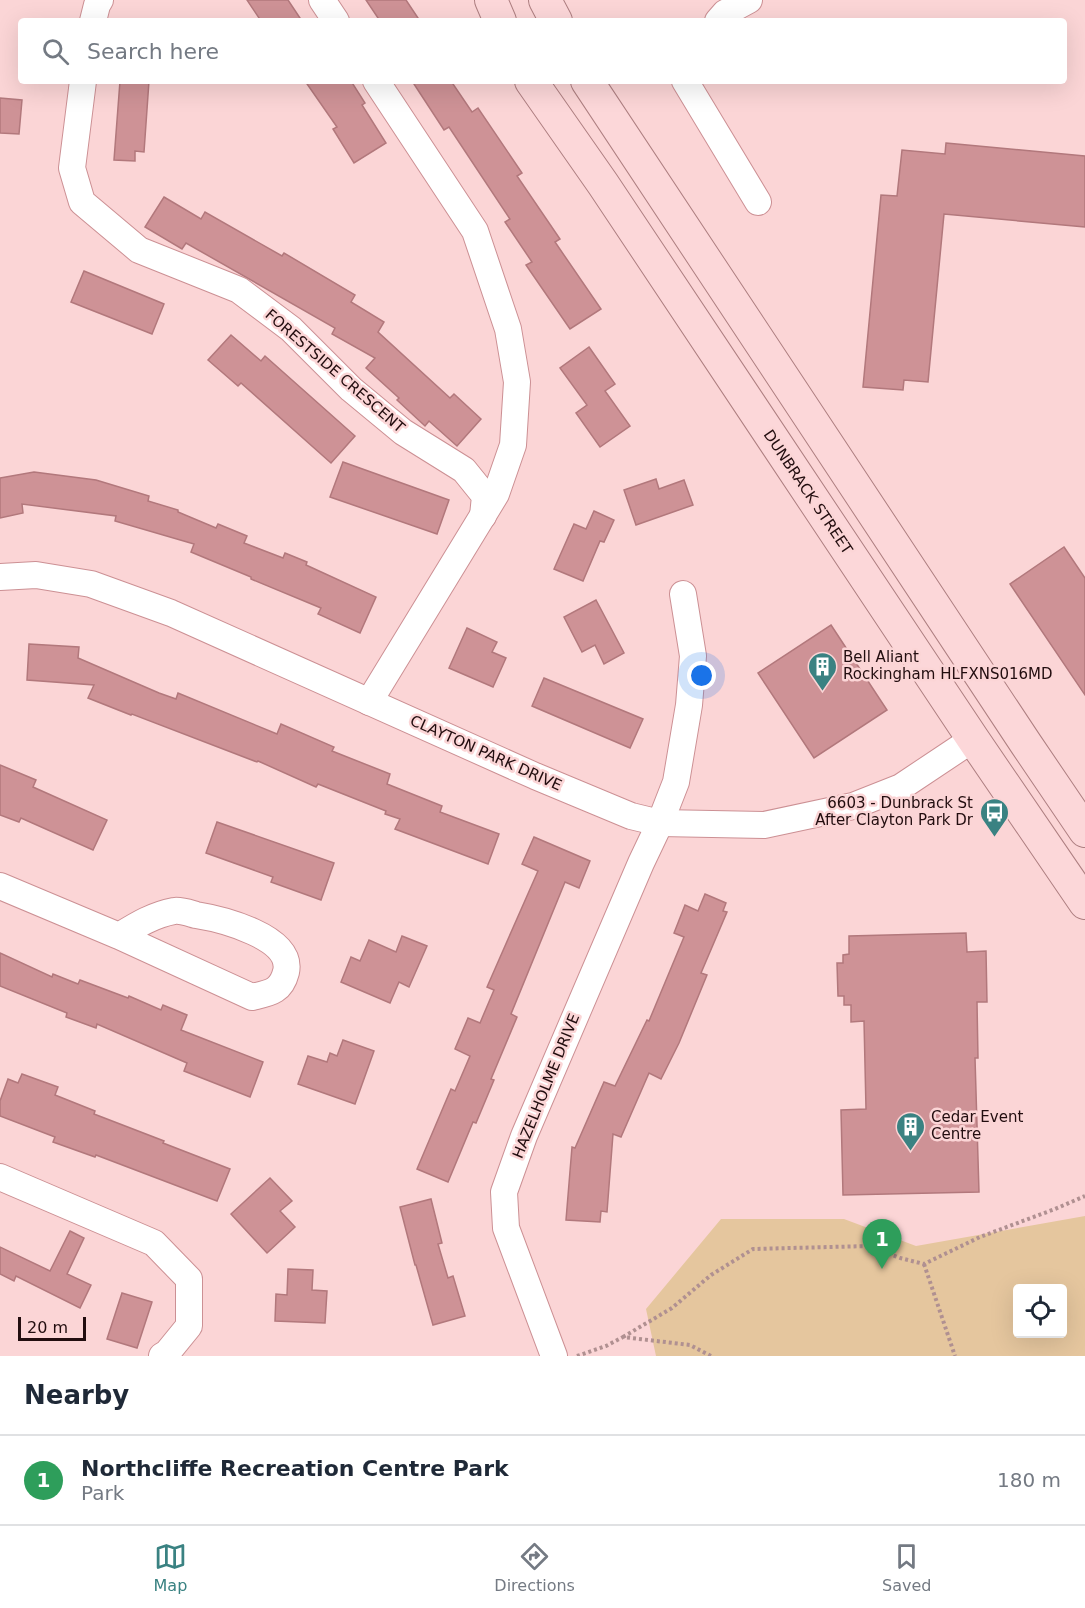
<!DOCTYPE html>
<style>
body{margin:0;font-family:"DejaVu Sans",sans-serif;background:#f6f6f7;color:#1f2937}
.controls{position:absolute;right:18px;bottom:18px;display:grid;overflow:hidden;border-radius:6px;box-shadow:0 6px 24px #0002}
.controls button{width:54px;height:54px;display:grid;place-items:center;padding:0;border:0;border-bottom:2px solid #e0e1e3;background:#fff;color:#1f2937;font:30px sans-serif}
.scale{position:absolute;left:18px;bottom:15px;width:68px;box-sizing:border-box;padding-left:6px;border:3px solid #220d0f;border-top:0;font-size:16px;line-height:21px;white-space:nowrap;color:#220d0f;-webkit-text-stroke:4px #fbd5d6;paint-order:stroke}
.you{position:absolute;left:702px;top:676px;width:21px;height:21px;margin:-15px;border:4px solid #fff;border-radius:50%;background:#1a73e8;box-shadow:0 0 0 9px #1a73e833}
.badge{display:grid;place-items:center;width:39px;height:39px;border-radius:50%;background:#3a8282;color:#fff;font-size:20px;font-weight:700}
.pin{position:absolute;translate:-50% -50px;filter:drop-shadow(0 2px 3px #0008)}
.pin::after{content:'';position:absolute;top:32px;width:21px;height:18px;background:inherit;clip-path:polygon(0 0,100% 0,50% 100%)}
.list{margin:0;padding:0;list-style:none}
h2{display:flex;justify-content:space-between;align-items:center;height:78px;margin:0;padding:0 24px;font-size:26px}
h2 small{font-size:20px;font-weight:400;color:#747a83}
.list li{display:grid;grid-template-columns:39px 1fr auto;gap:18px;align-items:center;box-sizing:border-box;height:90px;padding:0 24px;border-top:2px solid #e0e1e3}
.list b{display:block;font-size:22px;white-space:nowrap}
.list p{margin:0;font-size:20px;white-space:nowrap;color:#747a83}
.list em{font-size:20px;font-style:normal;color:#747a83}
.icon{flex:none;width:33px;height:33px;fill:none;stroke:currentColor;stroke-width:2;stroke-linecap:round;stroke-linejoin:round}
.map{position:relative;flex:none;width:1085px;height:1356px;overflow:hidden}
.search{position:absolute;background:#fff;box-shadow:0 6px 24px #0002;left:18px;right:18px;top:18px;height:66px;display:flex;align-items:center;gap:15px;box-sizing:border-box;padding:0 21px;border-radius:6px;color:#747a83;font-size:22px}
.sheet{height:168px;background:#fff}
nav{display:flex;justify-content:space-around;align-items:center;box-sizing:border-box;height:84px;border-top:2px solid #e0e1e3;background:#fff;font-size:16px;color:#747a83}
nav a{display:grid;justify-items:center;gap:3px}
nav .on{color:#3a8282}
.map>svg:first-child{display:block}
.green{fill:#e5c69e;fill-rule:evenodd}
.building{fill:#ce9296;stroke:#b2787c;stroke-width:1.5}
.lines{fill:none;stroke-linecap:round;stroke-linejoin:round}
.minor-casing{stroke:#cc9094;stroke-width:28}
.major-casing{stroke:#ae7f81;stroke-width:34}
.path{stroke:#b09091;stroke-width:4;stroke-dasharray:3 3;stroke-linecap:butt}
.minor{stroke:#fff;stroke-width:26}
.major{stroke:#fcd7d9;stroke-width:32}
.labels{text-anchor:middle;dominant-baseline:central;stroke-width:5;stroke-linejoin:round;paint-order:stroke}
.street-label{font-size:15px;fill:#220d0f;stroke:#fbd5d6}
.poi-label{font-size:15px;fill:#220d0f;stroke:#fbd5d6;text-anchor:start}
</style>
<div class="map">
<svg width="1085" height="1356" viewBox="0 0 1085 1356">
<rect width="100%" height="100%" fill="#fbd5d6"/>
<!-- green -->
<path class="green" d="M1085 1216V1356H656L646 1309 721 1219H844L916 1246ZM1018 1288H1062V1334H1018Z"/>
<!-- building -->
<g class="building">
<path d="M247 0H288L302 21H261Z"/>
<path d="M366 0H406L420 21H380Z"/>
<path d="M120 81H149L144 152 135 151V161L114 160Z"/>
<path d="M305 81H351L365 103 362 105 386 143 354 163 333 129 337 127Z"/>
<path d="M412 81H451L472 112 478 108 522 173 517 176 560 239 555 242 601 309 570 329 526 265 532 262 505 222 510 219 449 127 444 130Z"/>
<path d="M0 98 22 100 19 134 0 133Z"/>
<path d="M946 143 1085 156V227L944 214 928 382 904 380 903 390 863 387 881 195 897 196 902 150 945 154Z"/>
<path d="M164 197 201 219 205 212 282 256 284 253 355 295 351 302 384 322 378 332 450 398 454 394 481 419 457 446 429 421 425 426 397 400 399 398 366 368 375 358 332 334 335 328 186 243 182 249 145 227Z"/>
<path d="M84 271 164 304 152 334 71 302Z"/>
<path d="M231 335 261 361 265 356 355 436 331 463 241 383 238 386 208 360Z"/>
<path d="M589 347 615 384 605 391 630 426 600 447 576 413 587 405 560 368Z"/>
<path d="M343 462 449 500 437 534 330 497Z"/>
<path d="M34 472 96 480 149 496 148 501 178 510V512L216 528 218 524 247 536 244 543 283 558 285 553 307 562 306 565 376 597 360 633 318 614 321 608 251 579V577L191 552 194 544 115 521 116 516 22 504 23 513 0 518V478Z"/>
<path d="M656 479 659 489 684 480 693 505 636 525 624 490Z"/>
<path d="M594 511 614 520 604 542 600 541 583 581 554 569 574 524 586 529Z"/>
<path d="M1064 547 1085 578V695L1010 584Z"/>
<path d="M596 600 624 653 604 664 595 645 582 652 564 617Z"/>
<path d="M831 625 887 710 814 758 758 673Z"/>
<path d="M467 628 497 642 492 652 506 658 493 687 449 668Z"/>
<path d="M29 644 79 647 78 658 159 693 176 699 178 693 277 734 281 724 334 747 332 751 390 774 387 784 442 806 440 812 499 834 488 864 395 829 400 819 385 814 386 811 318 784 316 787 258 761 257 762 132 714 131 715 88 698 94 685 27 680Z"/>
<path d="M544 678 643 719 630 748 532 706Z"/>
<path d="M0 765 36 780 33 787 107 820 93 850 21 818 19 822 0 815Z"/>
<path d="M217 822 334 863 321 900 271 882 273 877 206 853Z"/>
<path d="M534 837 590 861 579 888 565 882 511 1014 517 1017 491 1079 494 1080 476 1123 473 1122 448 1182 417 1169 451 1089 455 1091 470 1056 455 1049 468 1018 480 1023 494 990 487 987 538 871 522 864Z"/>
<path d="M705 894 726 903 723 911 727 912 701 973 707 975 679 1043 661 1079 649 1073 621 1137 613 1134 607 1212 601 1211 600 1222 566 1220 572 1147 575 1148 604 1082 615 1086 647 1020 649 1021 684 937 674 933 685 905 698 911Z"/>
<path d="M966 933 967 952 986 951 987 1002H977L978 1058H975L979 1192 843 1195 841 1110 866 1109 864 1021 851 1022V1005H844V996H838L837 963H843V955L849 954V936Z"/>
<path d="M402 936 427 946 409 987 399 982 390 1003 341 982 351 957 360 961 369 940 396 952Z"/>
<path d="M0 953 52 977 53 974 78 984 80 980 128 998 129 996 161 1010 163 1005 187 1015 181 1030 263 1062 250 1097 184 1071 187 1063 97 1024 96 1028 66 1017 67 1013 0 986Z"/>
<path d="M343 1040 374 1051 355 1104 298 1084 308 1056 327 1062 330 1053 337 1056Z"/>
<path d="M22 1074 58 1087 55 1095 95 1111 94 1114 164 1141 163 1143 230 1169 217 1201 96 1155 95 1157 53 1142 55 1137 0 1116V1101L8 1079 18 1083Z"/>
<path d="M270 1178 292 1201 280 1211 295 1227 267 1253 231 1214Z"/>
<path d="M431 1199 442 1243 438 1244 448 1278 453 1276 465 1316 433 1325 416 1265H415L400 1207Z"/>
<path d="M70 1231 84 1238 67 1274 91 1285 80 1308 16 1276 14 1281 0 1274V1247L50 1271Z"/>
<path d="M288 1269 313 1270 312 1290 327 1291 325 1323 275 1321 276 1294 287 1295Z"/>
<path d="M122 1293 152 1302 137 1348 107 1339Z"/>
</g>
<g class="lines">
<defs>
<g id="minor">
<path d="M322 0 336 21"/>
<path d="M93 21 97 5 100 0"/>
<path d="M718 21 725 13 749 0"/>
<path d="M83 81 72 168 82 202 139 250 239 290 291 329 351 389 403 432 464 470 485 496 483 516"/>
<path d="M685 81 758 202"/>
<path d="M0 577 36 575 91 584 171 613 535 776 631 816 660 823 764 825 853 806 901 787 973 739"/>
<path d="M369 702 496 494 513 445 517 382 508 329 475 231 376 81"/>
<path d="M0 886 119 936 252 997C269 993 281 992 286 972 294 937 221 919 196 915 189 913 181 910 174 911 153 915 137 925 119 936"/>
<path d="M0 1177 154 1243 189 1279V1326L167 1353 162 1356"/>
<path d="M554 1356 506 1228 504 1192 524 1136 641 863 660 823 676 782 689 705 693 656 683 594"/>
</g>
<g id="major">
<path d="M491 0 500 21"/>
<path d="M545 0 556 21"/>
<path d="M531 81 603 184 973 739 1085 903"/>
<path d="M587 81 1026 744 1085 831"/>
</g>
</defs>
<!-- minor casing -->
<use href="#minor" class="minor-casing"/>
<!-- major casing -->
<use href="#major" class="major-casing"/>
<!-- path -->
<g class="path">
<path d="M924 1264 955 1356"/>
<path d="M623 1337 672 1308 711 1275 753 1249 869 1246 900 1258 924 1264 980 1237 1055 1209 1085 1196"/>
<path d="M577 1356 606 1346 623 1337 690 1345 711 1356"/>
</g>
<!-- minor -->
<use href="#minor" class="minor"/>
<!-- major -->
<use href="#major" class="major"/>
</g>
<!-- icons -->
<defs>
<symbol id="building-pin" viewBox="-11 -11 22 30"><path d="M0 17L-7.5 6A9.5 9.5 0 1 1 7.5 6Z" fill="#3a8282" stroke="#fbd5d6"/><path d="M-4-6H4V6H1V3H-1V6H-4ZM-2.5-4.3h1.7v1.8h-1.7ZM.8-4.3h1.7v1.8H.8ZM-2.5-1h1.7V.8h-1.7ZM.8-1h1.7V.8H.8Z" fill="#fff"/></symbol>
<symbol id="bus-pin" viewBox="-11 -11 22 30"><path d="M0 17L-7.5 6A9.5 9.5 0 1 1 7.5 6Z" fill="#3a8282" stroke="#fbd5d6"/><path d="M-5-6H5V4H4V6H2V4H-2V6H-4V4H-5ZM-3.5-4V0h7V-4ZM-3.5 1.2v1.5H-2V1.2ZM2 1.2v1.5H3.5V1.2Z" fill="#fff"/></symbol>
</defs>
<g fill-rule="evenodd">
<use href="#building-pin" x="806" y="650" width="33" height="45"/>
<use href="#bus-pin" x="978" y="796" width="33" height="45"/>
<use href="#building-pin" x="894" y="1110" width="33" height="45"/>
</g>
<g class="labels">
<!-- street labels -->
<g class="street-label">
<text transform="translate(335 371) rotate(41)">FORESTSIDE CRESCENT</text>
<text transform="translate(808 492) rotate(56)">DUNBRACK STREET</text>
<text transform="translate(486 753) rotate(24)">CLAYTON PARK DRIVE</text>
<text transform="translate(546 1086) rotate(-68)">HAZELHOLME DRIVE</text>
</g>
<!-- poi labels -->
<g class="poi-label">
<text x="843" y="657">Bell Aliant<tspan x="843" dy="17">Rockingham HLFXNS016MD</tspan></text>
<text x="973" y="803" text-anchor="end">6603 - Dunbrack St<tspan x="973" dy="17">After Clayton Park Dr</tspan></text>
<text x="931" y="1117">Cedar Event<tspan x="931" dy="17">Centre</tspan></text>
</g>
</g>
</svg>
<div class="controls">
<button><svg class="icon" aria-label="locate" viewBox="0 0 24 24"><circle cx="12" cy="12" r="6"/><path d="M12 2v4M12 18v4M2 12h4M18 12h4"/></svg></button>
</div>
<div class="scale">20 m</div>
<div class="you"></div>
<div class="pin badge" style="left:882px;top:1269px;background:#2e9e5b">1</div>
<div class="search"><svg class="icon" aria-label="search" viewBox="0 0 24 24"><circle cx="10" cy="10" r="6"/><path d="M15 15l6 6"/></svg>Search here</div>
</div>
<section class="sheet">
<h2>Nearby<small></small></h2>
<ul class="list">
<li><span class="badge" style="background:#2e9e5b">1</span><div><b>Northcliffe Recreation Centre Park</b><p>Park</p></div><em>180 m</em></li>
</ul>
</section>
<nav>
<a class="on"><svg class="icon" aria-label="map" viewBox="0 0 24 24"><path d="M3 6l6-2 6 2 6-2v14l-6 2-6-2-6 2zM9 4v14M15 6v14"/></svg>Map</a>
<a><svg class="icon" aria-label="directions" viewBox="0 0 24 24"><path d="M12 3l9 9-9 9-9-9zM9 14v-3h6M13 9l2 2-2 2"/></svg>Directions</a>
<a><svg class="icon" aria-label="saved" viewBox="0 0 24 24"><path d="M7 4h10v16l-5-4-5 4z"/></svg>Saved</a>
</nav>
